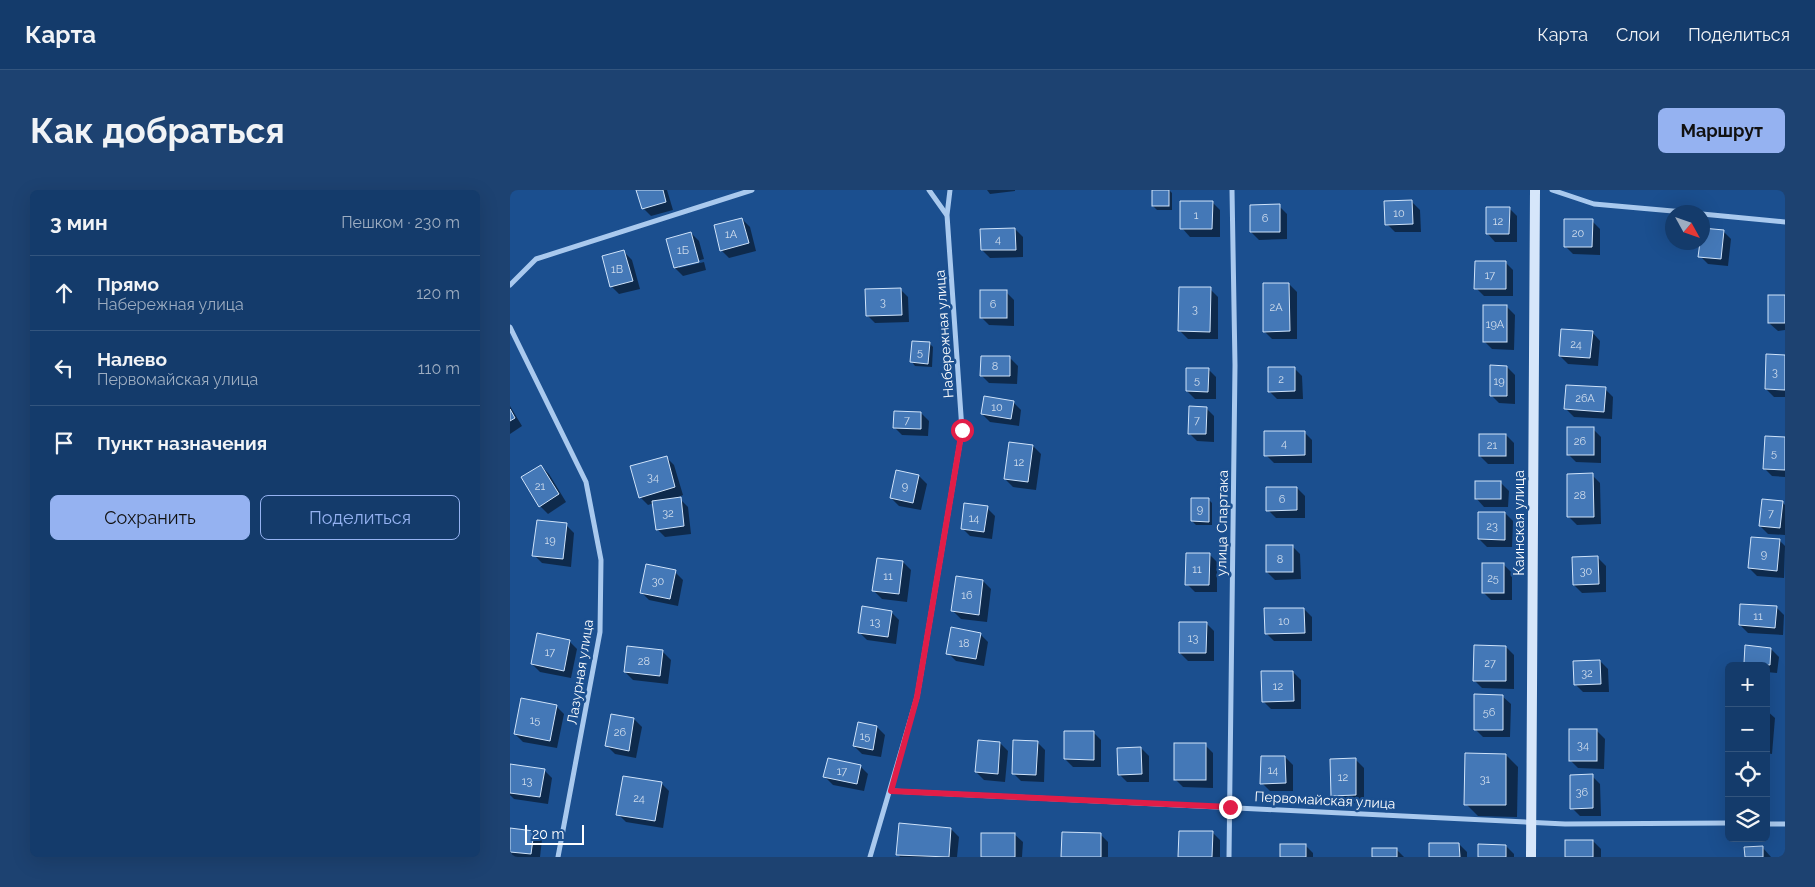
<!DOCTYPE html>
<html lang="ru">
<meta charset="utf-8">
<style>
body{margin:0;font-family:Raleway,sans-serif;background:#1d4271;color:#f1f3f6}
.controls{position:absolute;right:15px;bottom:15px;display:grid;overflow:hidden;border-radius:8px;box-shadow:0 5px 20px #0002}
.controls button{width:45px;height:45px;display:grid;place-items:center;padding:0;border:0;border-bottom:1px solid #33557e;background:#143b6b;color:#f1f3f6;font:25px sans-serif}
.compass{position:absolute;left:1155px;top:15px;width:45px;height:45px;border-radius:50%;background:#143b6b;box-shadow:0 5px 20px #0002;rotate:130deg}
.scale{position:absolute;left:15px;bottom:12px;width:59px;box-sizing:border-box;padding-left:5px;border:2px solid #fff;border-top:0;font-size:14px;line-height:18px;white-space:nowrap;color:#fff;-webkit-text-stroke:4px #1b4f8f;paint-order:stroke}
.stop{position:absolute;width:15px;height:15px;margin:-11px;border:4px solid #e11d48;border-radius:50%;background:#fff}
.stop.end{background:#e11d48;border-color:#fff;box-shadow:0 1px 5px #0008}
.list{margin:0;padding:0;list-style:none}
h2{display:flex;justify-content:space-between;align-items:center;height:65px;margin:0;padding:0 20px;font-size:21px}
h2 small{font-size:16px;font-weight:400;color:#9dadc1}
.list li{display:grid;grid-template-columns:32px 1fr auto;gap:15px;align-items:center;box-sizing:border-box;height:75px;padding:0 20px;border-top:1px solid #33557e}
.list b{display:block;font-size:19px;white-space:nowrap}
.list p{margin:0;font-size:16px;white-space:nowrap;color:#9dadc1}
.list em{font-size:16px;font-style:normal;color:#9dadc1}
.actions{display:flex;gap:10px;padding:15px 20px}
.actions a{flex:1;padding:11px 0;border:1px solid #95b2f1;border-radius:8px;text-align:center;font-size:18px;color:#95b2f1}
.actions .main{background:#95b2f1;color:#111}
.icon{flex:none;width:28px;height:28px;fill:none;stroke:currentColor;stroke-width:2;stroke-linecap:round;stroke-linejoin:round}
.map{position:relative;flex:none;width:1275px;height:667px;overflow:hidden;border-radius:8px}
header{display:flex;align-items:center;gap:30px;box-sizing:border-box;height:70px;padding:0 25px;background:#143b6b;border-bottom:1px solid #33557e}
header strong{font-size:24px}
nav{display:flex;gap:28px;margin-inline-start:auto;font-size:18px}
.intro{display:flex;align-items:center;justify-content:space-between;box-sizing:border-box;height:120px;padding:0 30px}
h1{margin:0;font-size:35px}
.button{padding:12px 22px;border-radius:8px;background:#95b2f1;color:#111;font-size:18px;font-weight:700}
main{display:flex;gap:30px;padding:0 30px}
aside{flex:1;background:#143b6b;border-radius:8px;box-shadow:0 5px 20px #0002}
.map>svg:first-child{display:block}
.shadow{fill:#0007}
.building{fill:#4478b7;stroke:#cfe3fa}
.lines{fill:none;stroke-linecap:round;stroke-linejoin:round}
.minor{stroke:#a9c9ee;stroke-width:5}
.secondary{stroke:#d6e6fa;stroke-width:10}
.route{stroke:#e11d48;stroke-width:6}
.labels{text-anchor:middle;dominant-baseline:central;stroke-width:5;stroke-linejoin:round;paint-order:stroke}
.number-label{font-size:11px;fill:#d0dded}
.street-label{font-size:14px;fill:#fff;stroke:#1b4f8f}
</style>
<header>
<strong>Карта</strong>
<nav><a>Карта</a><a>Слои</a><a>Поделиться</a></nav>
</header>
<div class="intro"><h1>Как добраться</h1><a class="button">Маршрут</a></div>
<main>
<aside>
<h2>3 мин<small>Пешком · 230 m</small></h2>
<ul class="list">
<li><svg class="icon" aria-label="ahead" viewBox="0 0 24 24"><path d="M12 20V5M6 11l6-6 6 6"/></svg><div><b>Прямо</b><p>Набережная улица</p></div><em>120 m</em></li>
<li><svg class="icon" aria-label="left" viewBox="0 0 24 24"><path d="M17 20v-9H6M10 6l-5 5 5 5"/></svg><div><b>Налево</b><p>Первомайская улица</p></div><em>110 m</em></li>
<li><svg class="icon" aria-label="arrive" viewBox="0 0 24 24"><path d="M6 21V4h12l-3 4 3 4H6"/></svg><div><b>Пункт назначения</b></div></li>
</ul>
<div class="actions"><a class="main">Сохранить</a><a>Поделиться</a></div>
</aside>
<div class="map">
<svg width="1275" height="667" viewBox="0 0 1275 667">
<rect width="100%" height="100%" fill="#1b4f8f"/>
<!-- shadow -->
<g class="shadow">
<path d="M128 0H157L163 20 141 26 133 18Z"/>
<path d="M477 0H505V1L480 4Z"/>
<path d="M643 0H659L662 3V20H647L643 16Z"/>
<path d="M702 12 710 20V47H680L672 38Z"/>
<path d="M902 12 910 20 911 42H885L877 34Z"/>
<path d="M769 16 777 24V49L749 50 741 42Z"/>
<path d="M999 18 1007 26V52H985L977 43Z"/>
<path d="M232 29 240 37 246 61 219 68 211 60Z"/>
<path d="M1082 31 1090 39V65L1063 64 1055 56Z"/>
<path d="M505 39 513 47V67L480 68 472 60Z"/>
<path d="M1213 41 1221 49 1218 76 1198 74 1190 66 1192 52Z"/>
<path d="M181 43 189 51 194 69 169 76V78L194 72 196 80 173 86 165 78Z"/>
<path d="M114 62 122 70 130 99 109 104 101 96Z"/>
<path d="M995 72 1003 80V106H974L966 98Z"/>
<path d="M779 94 787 102V149H762L754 141Z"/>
<path d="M390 99 398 107 399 132 365 133 357 125Z"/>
<path d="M700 99 708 107V149H678L670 141Z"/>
<path d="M496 102 504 110V136L479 135 471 127Z"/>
<path d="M1275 106V140L1268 141 1259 133Z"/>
<path d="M997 117 1005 125 1004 160 982 159 974 151Z"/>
<path d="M1082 142 1090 151 1088 176 1058 174 1050 166Z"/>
<path d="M419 153 423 157 422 177 405 176 402 172Z"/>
<path d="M1275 166V207H1264L1256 199Z"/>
<path d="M500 168 508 176 507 194 479 193 471 185Z"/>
<path d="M997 177 1005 185V214L989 213 981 205Z"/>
<path d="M784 178 792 186 793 209H767L759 201Z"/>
<path d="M698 179 706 187V209H685L677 201Z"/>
<path d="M1095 199 1103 207 1102 229 1064 227 1056 219Z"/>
<path d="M503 212 511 220 509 236 480 232 472 224Z"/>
<path d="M0 216 12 236 0 244Z"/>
<path d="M696 218 704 226V252L687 251 679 243Z"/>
<path d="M411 223 419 231 418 246 392 245 384 237Z"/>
<path d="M1083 239 1091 247V273L1066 272 1058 264Z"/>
<path d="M794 242 802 250V273H764L756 265Z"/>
<path d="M996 245 1004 253V274H978L970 266Z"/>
<path d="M1275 248V287L1262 286 1254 278Z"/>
<path d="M523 256 531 264 526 300 503 297 495 289Z"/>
<path d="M156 267 164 275 173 305 165 309H170L178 317 181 344 155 347 147 339 144 313 138 315 130 307Z"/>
<path d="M31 276 39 284 56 312 38 324 30 316Z"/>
<path d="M1082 285 1090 293 1091 334 1067 335 1059 327Z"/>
<path d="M409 286 417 294 411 320 389 316 381 308Z"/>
<path d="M991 293 999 301 998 317H974L966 308Z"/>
<path d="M787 298 795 306V328H766L758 320Z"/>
<path d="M698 309 702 313V335H686L682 331Z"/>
<path d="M1272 312 1275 315V345L1258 344 1250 336Z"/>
<path d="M477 318 485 326 482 349 460 346 452 338Z"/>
<path d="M995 323 1003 331 1002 357H977L969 349Z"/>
<path d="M56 335 64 343 61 377 32 373 24 365Z"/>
<path d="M1269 350 1275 356 1274 388 1247 386 1239 378Z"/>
<path d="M782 356 790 364 791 389 765 390 757 382Z"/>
<path d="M699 364 707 372V402H685L677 394Z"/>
<path d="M1088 368 1096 376V402L1072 403 1064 395Z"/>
<path d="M393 372 401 380 397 412 372 409 364 401Z"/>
<path d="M994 375 1002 383V410H981L973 402Z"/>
<path d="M165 382 173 390 168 416 139 410 131 402Z"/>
<path d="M473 391 481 399 477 432 451 429 443 421Z"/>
<path d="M1266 417 1274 425 1273 445 1238 443 1230 435Z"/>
<path d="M794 419 802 427V451H764L756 443Z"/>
<path d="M381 422 389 430 386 454 357 450 349 442Z"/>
<path d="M696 433 704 441V471H678L670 463Z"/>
<path d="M470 444 478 452 474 476 446 471 438 463Z"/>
<path d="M59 451 67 459 61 488 30 482 22 474Z"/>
<path d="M996 457 1004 465V499L972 498 964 490Z"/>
<path d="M1261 459 1269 467 1267 483 1256 482V476H1238L1235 473Z"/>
<path d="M153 462 161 470 158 494 123 490 115 482Z"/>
<path d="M1090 471 1098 479 1099 502H1073L1065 494Z"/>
<path d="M783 482 791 490V519H761L753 511Z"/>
<path d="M992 506 1001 514 1000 547H973L965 539Z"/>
<path d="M46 516 54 524 47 558 13 552 5 544Z"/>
<path d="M1256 520 1265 528 1262 564 1256 563Z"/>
<path d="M124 529 132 537 126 568 105 564 97 556Z"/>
<path d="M367 537 375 545 371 567 352 564 344 556Z"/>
<path d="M1087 541 1095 549 1094 579 1068 578 1060 570Z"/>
<path d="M583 542 591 550V577H563L555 569Z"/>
<path d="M527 552 535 560 534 592 511 591 503 583Z"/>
<path d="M490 553 498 561 495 592 474 590 466 582Z"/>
<path d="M695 555 703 563V598L673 597 665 589Z"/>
<path d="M631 558 639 566V592H617L609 584Z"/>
<path d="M996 565 1008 577 1007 627 968 626 956 614Z"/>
<path d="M775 567 783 575V601H760L752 593Z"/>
<path d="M846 570 854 578V613H830L822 605Z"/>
<path d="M350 576 358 584 354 601 323 595 315 587Z"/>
<path d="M0 577 34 580 42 588 38 614 4 609 0 605Z"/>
<path d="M1082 586 1090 594 1091 626H1070L1062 618Z"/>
<path d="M151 593 159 601 153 638 116 632 108 624Z"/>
<path d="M0 639 24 642 32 650 30 667H0Z"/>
<path d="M441 639 449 647 447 667H390L388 664Z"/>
<path d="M702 642 710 650V667H669Z"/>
<path d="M504 644 513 652 512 667H472Z"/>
<path d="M590 644 598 652V667H553Z"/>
<path d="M1083 651 1091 659V667H1056Z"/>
<path d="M949 654 957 662V667H920Z"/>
<path d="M795 655 803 663V667H771Z"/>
<path d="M996 656 1004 664V667H969Z"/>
<path d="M1253 658 1261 667H1236Z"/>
<path d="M886 659 894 667H863Z"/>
</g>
<!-- building -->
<g class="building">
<path d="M126 0H153L156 12 132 19Z"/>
<rect x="642" y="0" width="17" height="16"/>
<path d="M902 10 903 34 875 35 874 11Z"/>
<path d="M670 11H703L702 39H670Z"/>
<path d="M770 14V42H740V15Z"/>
<path d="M976 17H1000L999 44H976Z"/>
<path d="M232 28 239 53 210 61 204 35Z"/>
<path d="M1054 29H1083L1082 57H1054Z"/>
<path d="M505 38 506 60H471L470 39Z"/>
<path d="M1192 38 1214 40 1211 69 1188 67 1190 52H1192Z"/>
<path d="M181 42 189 72 164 78 156 49Z"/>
<path d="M114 60 123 91 100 97 92 66Z"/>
<path d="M965 71H996V99H964Z"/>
<path d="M753 93H779L780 141 753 142Z"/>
<path d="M669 97H701L700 142 668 141Z"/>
<path d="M391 98 392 125 356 126 355 99Z"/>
<rect x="470" y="100" width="27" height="28"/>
<rect x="1258" y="105" width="17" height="28"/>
<rect x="973" y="115" width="24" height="37"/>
<path d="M1051 139 1083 141 1080 168 1049 166Z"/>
<path d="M402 151 420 152 418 174 400 172Z"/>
<path d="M1256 164 1275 165V200L1255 199Z"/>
<path d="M471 166H500V186H470Z"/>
<path d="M980 175 997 176V206H980Z"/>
<path d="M758 177H785V201L758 202Z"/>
<path d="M676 178H699L698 202 676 201Z"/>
<path d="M1056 195 1096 197 1094 222 1054 219Z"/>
<path d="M474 206 504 211 501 229 471 224Z"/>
<path d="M679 216 697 217 696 244H678Z"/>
<path d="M0 219 5 228 0 231Z"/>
<path d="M384 221 411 222V239L383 238Z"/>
<rect x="1057" y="237" width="27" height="28"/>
<path d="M754 241H795V265L754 266Z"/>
<rect x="969" y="244" width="27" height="22"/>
<path d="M1255 246 1275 247V280L1253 279Z"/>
<path d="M499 252 523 255 518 292 494 289Z"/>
<path d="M157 266 165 297 129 308 120 276Z"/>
<path d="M31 275 49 304 29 317 11 287Z"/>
<path d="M386 280 409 285 403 313 380 308Z"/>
<path d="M1083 283 1084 327H1057V284Z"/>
<rect x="965" y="291" width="26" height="18"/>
<path d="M756 297H787V320L756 321Z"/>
<path d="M171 307 174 336 146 340 142 311Z"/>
<path d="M681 308H699V332L681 331Z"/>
<path d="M1252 309 1273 311 1270 338 1249 336Z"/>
<path d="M454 313 478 316 474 342 451 339Z"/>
<path d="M968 322H995V350L968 349Z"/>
<path d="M27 330 57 333 53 369 22 366Z"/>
<path d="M1241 347 1270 349 1267 381 1238 378Z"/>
<rect x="756" y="355" width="27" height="27"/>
<path d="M676 363H700L699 395H675Z"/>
<path d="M1088 366 1089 394 1063 395 1062 367Z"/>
<path d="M367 368 393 371 389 404 362 401Z"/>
<rect x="972" y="373" width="22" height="30"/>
<path d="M136 374 166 380 160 409 130 403Z"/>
<path d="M446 386 473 390 469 425 441 421Z"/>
<path d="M1230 414 1267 416 1265 438 1229 435Z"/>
<path d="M352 416 382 421 378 447 348 443Z"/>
<path d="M754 418H794L795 443 755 444Z"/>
<path d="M669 432H697L696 463H669Z"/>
<path d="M441 437 471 443 466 469 436 464Z"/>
<path d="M27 443 60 450 54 481 21 474Z"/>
<path d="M964 455 996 456V491H963Z"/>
<path d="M1235 455 1261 458 1260 475 1234 473Z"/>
<path d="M117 456 153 460 150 486 114 482Z"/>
<path d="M1090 470 1091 494 1064 495 1063 471Z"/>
<path d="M751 481H783L784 511 752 512Z"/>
<path d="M964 504 993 505V540H964Z"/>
<path d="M11 508 47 515 40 551 4 544Z"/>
<path d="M101 524 124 528 119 561 95 556Z"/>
<path d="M348 532 367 536 363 560 343 556Z"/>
<rect x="1059" y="539" width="28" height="32"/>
<path d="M554 541H584V570L554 569Z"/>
<path d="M468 550 490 552 488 584 465 582Z"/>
<path d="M503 550 528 551 526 585 502 584Z"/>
<rect x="664" y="553" width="32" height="37"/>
<path d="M631 557 632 584 608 585 607 558Z"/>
<path d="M955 563 996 564V615H954Z"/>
<path d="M751 566H775L776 593 750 594Z"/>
<path d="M318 568 351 575 347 594 313 587Z"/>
<path d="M846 568V605L821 606 820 569Z"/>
<path d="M0 574 35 579 30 607 0 603Z"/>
<path d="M1083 584V618L1060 619V585Z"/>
<path d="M113 586 152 592 145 631 106 625Z"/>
<path d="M389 633 441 638 439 667 386 665Z"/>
<path d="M0 638 24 641 21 664 0 662Z"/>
<path d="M669 641H703L702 667H668Z"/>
<path d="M552 642 591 643V667H551Z"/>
<rect x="471" y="643" width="34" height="24"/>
<rect x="1055" y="650" width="28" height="17"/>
<path d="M919 653H949L950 667H919Z"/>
<rect x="770" y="654" width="26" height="13"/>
<path d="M968 654 996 655V667H968Z"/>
<path d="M1253 656V667H1235L1234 657Z"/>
<rect x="862" y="658" width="25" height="9"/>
</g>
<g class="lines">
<!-- minor -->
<g class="minor">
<path d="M419 0 436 24"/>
<path d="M1042 0 1084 14 1174 22"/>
<path d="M1192 24 1275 32"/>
<path d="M0 95 26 69 242 0"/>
<path d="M0 137 76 292 91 370 90 442 48 667"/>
<path d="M381 601 1055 634 1219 633"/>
<path d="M1256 634H1275"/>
<path d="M360 667 407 507 452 240 437 25 440 0"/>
<path d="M719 667 725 175 722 0"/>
</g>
<!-- secondary -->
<path class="secondary" d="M1021 667 1025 0"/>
</g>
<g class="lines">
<!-- route -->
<path class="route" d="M452 240 407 507 381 601 720 617"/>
</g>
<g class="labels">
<!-- number labels -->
<g class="number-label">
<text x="889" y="23">10</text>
<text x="686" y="25">1</text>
<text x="755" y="28">6</text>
<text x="988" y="31">12</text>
<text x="1068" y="43">20</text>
<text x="221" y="44">1А</text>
<text x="488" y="49">4</text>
<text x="173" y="60">1Б</text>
<text x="107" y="79">1В</text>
<text x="980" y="85">17</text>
<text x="373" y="112">3</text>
<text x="483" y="114">6</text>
<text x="766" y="117">2А</text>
<text x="685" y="119">3</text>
<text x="985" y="134">19А</text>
<text x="1066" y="154">24</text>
<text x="410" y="162">5</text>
<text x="485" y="176">8</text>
<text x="1265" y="182">3</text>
<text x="771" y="189">2</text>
<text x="687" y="190">5</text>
<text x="989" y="191">19</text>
<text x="1075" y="208">26А</text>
<text x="487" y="217">10</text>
<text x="397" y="230">7</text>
<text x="687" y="230">7</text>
<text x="1070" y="251">26</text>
<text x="774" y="253">4</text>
<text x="982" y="255">21</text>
<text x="1264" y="263">5</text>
<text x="509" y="272">12</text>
<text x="143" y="287">34</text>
<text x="30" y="296">21</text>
<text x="395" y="296">9</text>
<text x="1070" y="305">28</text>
<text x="772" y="309">6</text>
<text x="690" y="319">9</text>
<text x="158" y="323">32</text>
<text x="1261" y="323">7</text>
<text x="464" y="328">14</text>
<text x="982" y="336">23</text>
<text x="40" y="350">19</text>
<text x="1254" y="364">9</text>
<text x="770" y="369">8</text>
<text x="687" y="379">11</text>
<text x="1076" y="381">30</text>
<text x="378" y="386">11</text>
<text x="983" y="388">25</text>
<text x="148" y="391">30</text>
<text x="457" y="405">16</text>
<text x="1248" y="426">11</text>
<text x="774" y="431">10</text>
<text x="365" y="432">13</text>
<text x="683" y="448">13</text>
<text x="454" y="453">18</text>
<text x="40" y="462">17</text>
<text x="134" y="471">28</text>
<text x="980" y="473">27</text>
<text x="1077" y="483">32</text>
<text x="768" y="496">12</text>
<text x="979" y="522">56</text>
<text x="25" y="530">15</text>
<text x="110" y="542">26</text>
<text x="355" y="546">15</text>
<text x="1073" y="555">34</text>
<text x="763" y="580">14</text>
<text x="332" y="581">17</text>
<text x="833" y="587">12</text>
<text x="975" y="589">31</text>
<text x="17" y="591">13</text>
<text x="1072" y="602">36</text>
<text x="129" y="608">24</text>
</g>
<!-- street labels -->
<g class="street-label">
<text transform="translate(434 144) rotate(-94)">Набережная улица</text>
<text transform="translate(712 333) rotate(-89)">улица Спартака</text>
<text transform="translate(1009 333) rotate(-90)">Каинская улица</text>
<text transform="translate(70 482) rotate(-81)">Лазурная улица</text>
<text transform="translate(815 610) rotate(3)">Первомайская улица</text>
</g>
</g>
</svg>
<div class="controls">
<button>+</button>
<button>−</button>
<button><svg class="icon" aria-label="locate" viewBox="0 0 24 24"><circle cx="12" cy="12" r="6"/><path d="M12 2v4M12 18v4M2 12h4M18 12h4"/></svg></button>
<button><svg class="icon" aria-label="layers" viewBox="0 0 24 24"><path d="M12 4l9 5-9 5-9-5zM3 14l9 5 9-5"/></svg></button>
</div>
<svg class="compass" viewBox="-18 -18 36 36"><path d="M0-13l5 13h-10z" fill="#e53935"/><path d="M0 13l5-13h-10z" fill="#9dadc1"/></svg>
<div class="scale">20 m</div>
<div class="stop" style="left:452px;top:240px"></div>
<div class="stop end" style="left:720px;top:617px"></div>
</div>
</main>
